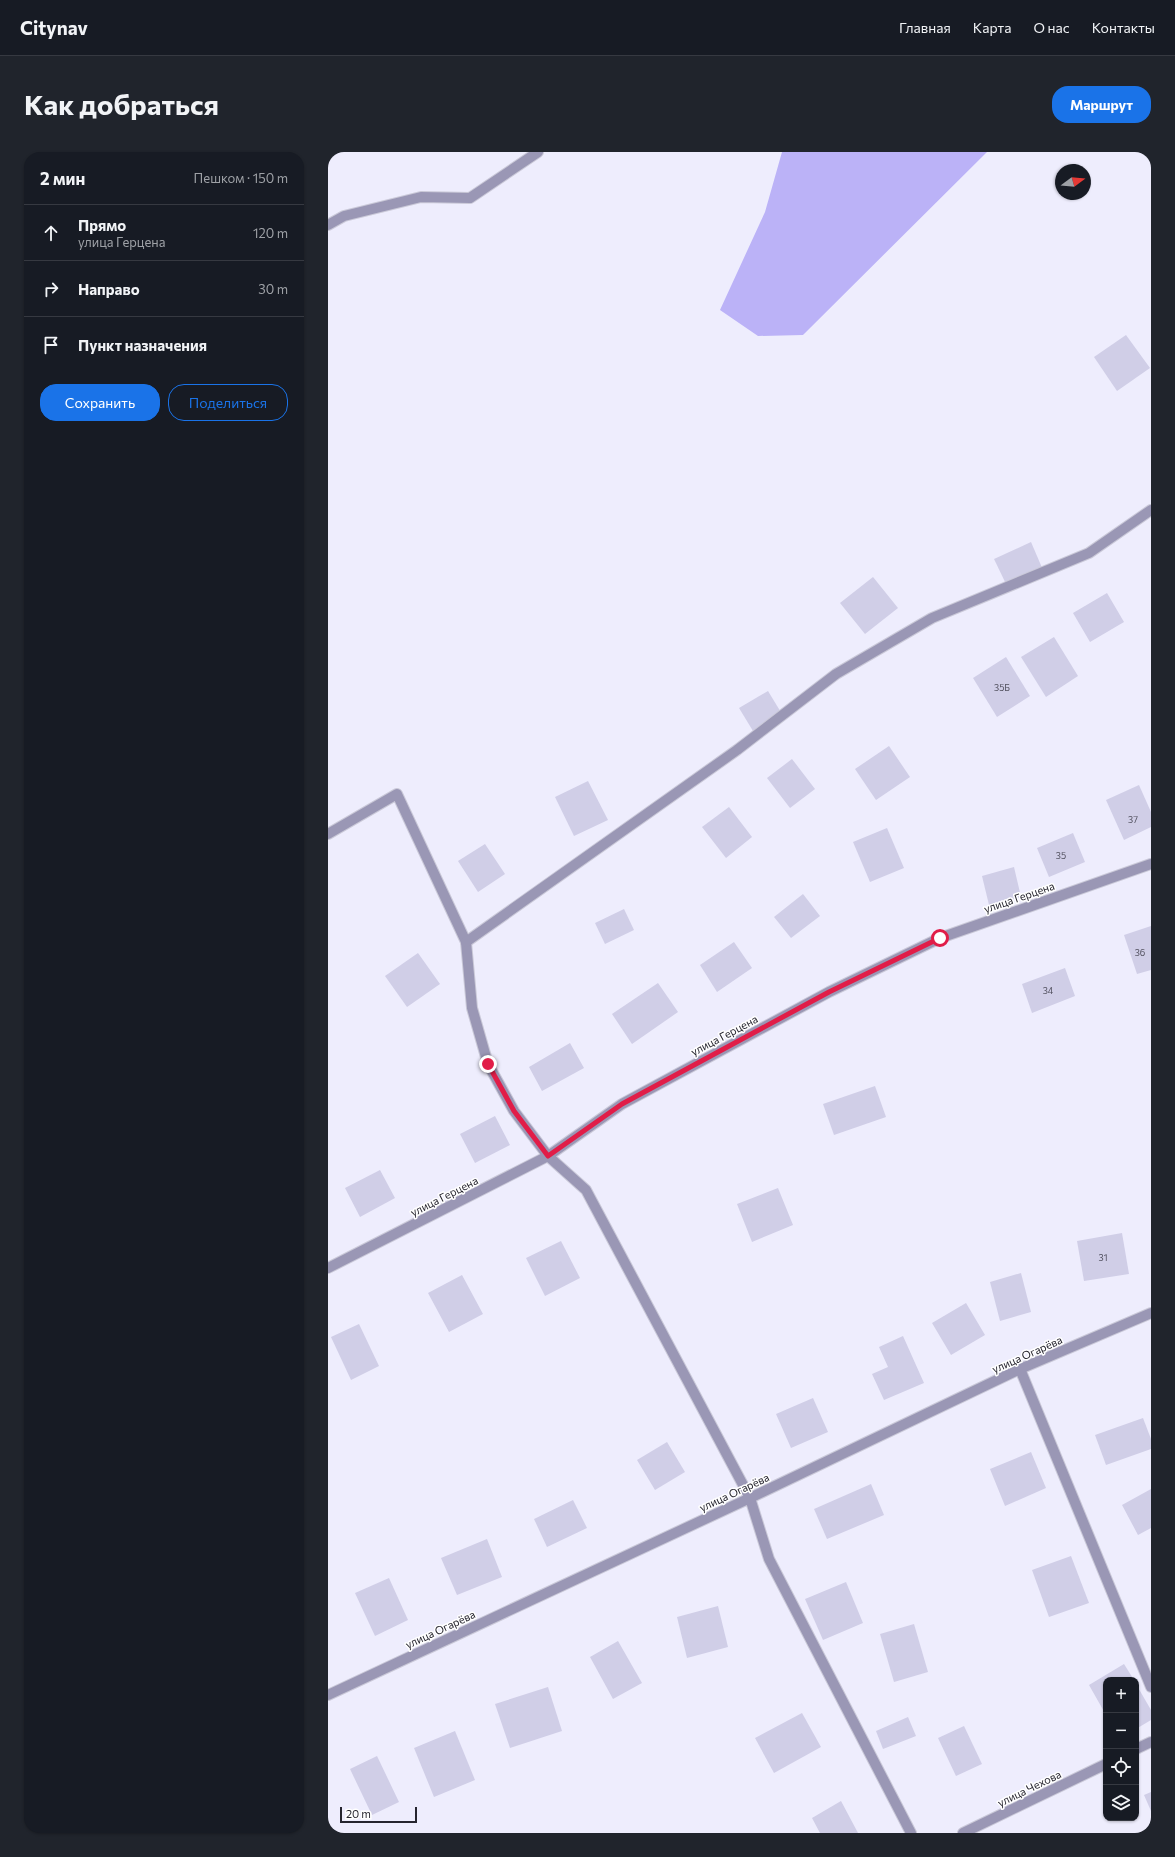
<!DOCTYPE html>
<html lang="ru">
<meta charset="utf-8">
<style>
body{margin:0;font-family:Commissioner,sans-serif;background:#20242c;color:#f1f3f6}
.controls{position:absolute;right:12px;bottom:12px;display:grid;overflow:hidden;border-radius:8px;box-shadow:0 1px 3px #0004}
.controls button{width:36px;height:36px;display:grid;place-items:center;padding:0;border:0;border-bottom:1px solid #363941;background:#171b24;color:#f1f3f6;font:20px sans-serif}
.compass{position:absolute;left:727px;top:12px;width:36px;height:36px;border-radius:50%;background:#171b24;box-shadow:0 1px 3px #0004;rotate:74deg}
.scale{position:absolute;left:12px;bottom:10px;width:77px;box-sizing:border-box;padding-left:4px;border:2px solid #26252f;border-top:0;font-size:11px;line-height:14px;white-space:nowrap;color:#26252f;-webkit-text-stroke:3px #fff;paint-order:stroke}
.stop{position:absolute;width:12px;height:12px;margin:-9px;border:3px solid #e11d48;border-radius:50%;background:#fff}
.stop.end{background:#e11d48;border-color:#fff;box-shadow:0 1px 4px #0008}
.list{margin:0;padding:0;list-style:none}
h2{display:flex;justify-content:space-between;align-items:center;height:52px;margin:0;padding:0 16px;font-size:17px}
h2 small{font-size:13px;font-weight:400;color:#9ea1a6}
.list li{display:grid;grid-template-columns:26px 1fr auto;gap:12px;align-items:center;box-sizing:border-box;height:56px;padding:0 16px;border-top:1px solid #363941}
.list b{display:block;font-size:15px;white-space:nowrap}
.list p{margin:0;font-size:13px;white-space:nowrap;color:#9ea1a6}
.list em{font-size:13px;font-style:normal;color:#9ea1a6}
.actions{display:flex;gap:8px;padding:12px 16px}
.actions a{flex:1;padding:9px 0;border:1px solid #1a73e8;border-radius:16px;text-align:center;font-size:14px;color:#1a73e8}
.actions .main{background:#1a73e8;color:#fff}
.icon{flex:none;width:22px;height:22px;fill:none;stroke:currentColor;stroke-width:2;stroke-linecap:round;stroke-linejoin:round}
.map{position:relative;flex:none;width:823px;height:1681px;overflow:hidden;border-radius:16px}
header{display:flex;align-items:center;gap:24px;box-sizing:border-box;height:56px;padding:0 20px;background:#171b24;border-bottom:1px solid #363941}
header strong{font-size:19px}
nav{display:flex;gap:22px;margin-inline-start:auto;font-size:14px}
.intro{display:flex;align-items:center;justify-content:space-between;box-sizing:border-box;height:96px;padding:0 24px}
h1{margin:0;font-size:28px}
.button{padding:10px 18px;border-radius:16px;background:#1a73e8;color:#fff;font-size:14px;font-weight:700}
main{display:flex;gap:24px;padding:0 24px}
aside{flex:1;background:#171b24;border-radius:16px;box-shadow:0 1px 3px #0004}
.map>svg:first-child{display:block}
.forest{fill:#bbb2f7}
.building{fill:#d0cee7}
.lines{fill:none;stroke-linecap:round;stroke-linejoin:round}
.service-casing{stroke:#cac9d8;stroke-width:12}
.minor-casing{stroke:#cac9d8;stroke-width:12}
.service{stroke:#9a97b5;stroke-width:10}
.minor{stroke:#9a97b5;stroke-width:10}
.route{stroke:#e11d48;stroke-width:5}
.labels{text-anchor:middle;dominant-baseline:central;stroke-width:3;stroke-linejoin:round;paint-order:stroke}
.number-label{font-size:9px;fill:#504f5d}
.street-label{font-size:11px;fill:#26252f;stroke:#fff}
</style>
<header>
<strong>Citynav</strong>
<nav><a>Главная</a><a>Карта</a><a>О нас</a><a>Контакты</a></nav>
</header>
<div class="intro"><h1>Как добраться</h1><a class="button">Маршрут</a></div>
<main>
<aside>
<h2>2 мин<small>Пешком · 150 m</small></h2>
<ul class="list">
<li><svg class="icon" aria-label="ahead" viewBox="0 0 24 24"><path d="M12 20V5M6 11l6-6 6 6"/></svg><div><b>Прямо</b><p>улица Герцена</p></div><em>120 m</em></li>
<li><svg class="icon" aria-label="right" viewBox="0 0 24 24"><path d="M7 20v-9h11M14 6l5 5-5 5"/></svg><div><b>Направо</b></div><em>30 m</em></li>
<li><svg class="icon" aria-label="arrive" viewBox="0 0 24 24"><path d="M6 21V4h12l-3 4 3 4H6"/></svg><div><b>Пункт назначения</b></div></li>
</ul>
<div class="actions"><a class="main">Сохранить</a><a>Поделиться</a></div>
</aside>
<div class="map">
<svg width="823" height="1681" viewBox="0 0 823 1681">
<rect width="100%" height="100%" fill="#eeedfd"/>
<!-- forest -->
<path class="forest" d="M454 0H659L475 183 430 184 392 158 437 60Z"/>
<!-- building -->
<g class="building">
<path d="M798 183 822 216 789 239 766 205Z"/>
<path d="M703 390 715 418 679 434 666 407Z"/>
<path d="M545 425 570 456 537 482 512 451Z"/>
<path d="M779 441 796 470 762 490 745 461Z"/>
<path d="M726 485 750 524 718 545 693 505Z"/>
<path d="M678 505 702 544 669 565 645 526Z"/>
<path d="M440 539 454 562 425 579 411 556Z"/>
<path d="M561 594 582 625 548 648 527 617Z"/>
<path d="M464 607 487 637 462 656 439 626Z"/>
<path d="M260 629 280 668 246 684 227 645Z"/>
<path d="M811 633 823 660V675L796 688 778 648Z"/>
<path d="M401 655 424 685 398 706 374 675Z"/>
<path d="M559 676 576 716 542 730 525 690Z"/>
<path d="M745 681 757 710 721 725 709 696Z"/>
<path d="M157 692 177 722 150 740 130 709Z"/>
<path d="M686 715 693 745 661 753 654 724Z"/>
<path d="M475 742 492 764 463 786 446 765Z"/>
<path d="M296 757 306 778 277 792 267 771Z"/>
<path d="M823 774V818L809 822 796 783Z"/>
<path d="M406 790 424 816 389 840 372 813Z"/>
<path d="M90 801 112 832 79 855 57 824Z"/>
<path d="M737 816 747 844 704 861 694 832Z"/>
<path d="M330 831 350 860 304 892 284 862Z"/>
<path d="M242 891 256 916 214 939 201 915Z"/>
<path d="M547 934 558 965 506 983 495 952Z"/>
<path d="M167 964 182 993 147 1011 132 982Z"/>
<path d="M52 1018 67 1046 32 1065 17 1036Z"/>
<path d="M450 1036 465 1073 424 1090 409 1052Z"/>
<path d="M794 1081 801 1122 756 1129 749 1089Z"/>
<path d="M233 1089 252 1126 217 1144 198 1106Z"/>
<path d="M693 1121 703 1160 672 1169 662 1130Z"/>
<path d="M134 1123 155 1162 121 1180 100 1141Z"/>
<path d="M638 1151 657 1183 623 1203 604 1171Z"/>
<path d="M31 1172 51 1214 23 1228 3 1185Z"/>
<path d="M575 1184 596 1231 556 1248 544 1222 560 1215 551 1195Z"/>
<path d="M485 1246 500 1280 463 1296 448 1262Z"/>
<path d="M815 1266 823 1287V1297L778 1313 767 1283Z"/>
<path d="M339 1290 357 1320 327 1338 309 1308Z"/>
<path d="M703 1300 718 1336 677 1354 662 1317Z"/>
<path d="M543 1332 556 1363 499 1387 486 1357Z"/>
<path d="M823 1337V1376L810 1383 794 1353Z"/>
<path d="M245 1348 259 1376 219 1395 206 1367Z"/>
<path d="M159 1387 174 1425 129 1443 113 1406Z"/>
<path d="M743 1404 761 1451 721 1465 704 1418Z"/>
<path d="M61 1426 80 1468 47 1484 27 1441Z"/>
<path d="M518 1430 535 1471 495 1488 477 1447Z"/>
<path d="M390 1454 400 1495 359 1506 349 1465Z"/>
<path d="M586 1472 600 1520 566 1530 552 1482Z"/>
<path d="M290 1489 314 1531 285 1547 262 1505Z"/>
<path d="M796 1512 806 1528H778V1563L761 1533Z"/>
<path d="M808 1532 823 1558V1568L808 1577Z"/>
<path d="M220 1535 234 1579 182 1596 167 1552Z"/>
<path d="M474 1561 493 1595 446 1621 427 1586Z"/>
<path d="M580 1565 588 1584 555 1597 548 1579Z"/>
<path d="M636 1574 654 1612 628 1624 610 1586Z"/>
<path d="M127 1579 147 1628 106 1645 86 1596Z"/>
<path d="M49 1604 71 1650 44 1663 22 1617Z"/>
<path d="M823 1640V1659L816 1643Z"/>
<path d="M513 1649 530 1681H492L484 1666Z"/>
</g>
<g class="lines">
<defs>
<path id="service" d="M0 73 16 64 93 45 142 46 210 0"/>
<g id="minor">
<path d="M0 682 69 642 138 790 144 856 160 912 186 959 220 1004 258 1038 422 1346 441 1407 583 1681"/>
<path d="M138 790 409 598 508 522 604 466 761 401 823 358"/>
<path d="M0 1116 220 1004 294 952 501 840 612 786 823 712"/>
<path d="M692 1217 823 1535"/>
<path d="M0 1543 422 1346 692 1217 823 1161"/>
<path d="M808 1597 823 1590"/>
<path d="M635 1681 778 1612"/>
</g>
</defs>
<!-- service casing -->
<use href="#service" class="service-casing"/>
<!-- minor casing -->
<use href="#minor" class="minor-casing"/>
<!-- service -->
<use href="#service" class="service"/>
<!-- minor -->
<use href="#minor" class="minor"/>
</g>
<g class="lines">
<!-- route -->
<path class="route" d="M160 912 186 959 220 1004 294 952 501 840 612 786"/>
</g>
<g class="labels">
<!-- number labels -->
<g class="number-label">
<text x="674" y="535">35Б</text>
<text x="805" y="667">37</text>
<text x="733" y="703">35</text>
<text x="812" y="800">36</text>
<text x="720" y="838">34</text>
<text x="775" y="1105">31</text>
</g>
<!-- street labels -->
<g class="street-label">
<text transform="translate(691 745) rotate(-19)">улица Герцена</text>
<text transform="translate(396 883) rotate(-28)">улица Герцена</text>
<text transform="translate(116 1044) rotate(-27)">улица Герцена</text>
<text transform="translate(699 1202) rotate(-24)">улица Огарёва</text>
<text transform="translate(406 1340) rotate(-25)">улица Огарёва</text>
<text transform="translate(112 1477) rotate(-25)">улица Огарёва</text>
<text transform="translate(701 1636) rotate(-26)">улица Чехова</text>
</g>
</g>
</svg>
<div class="controls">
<button>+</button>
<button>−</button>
<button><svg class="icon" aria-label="locate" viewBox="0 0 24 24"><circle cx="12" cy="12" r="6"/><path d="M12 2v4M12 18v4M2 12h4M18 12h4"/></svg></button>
<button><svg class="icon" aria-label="layers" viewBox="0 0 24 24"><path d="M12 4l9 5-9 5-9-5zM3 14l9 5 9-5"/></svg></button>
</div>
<svg class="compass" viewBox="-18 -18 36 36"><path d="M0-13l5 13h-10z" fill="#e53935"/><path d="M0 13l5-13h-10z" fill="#9ea1a6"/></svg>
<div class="scale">20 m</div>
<div class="stop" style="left:612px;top:786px"></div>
<div class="stop end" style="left:160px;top:912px"></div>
</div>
</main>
